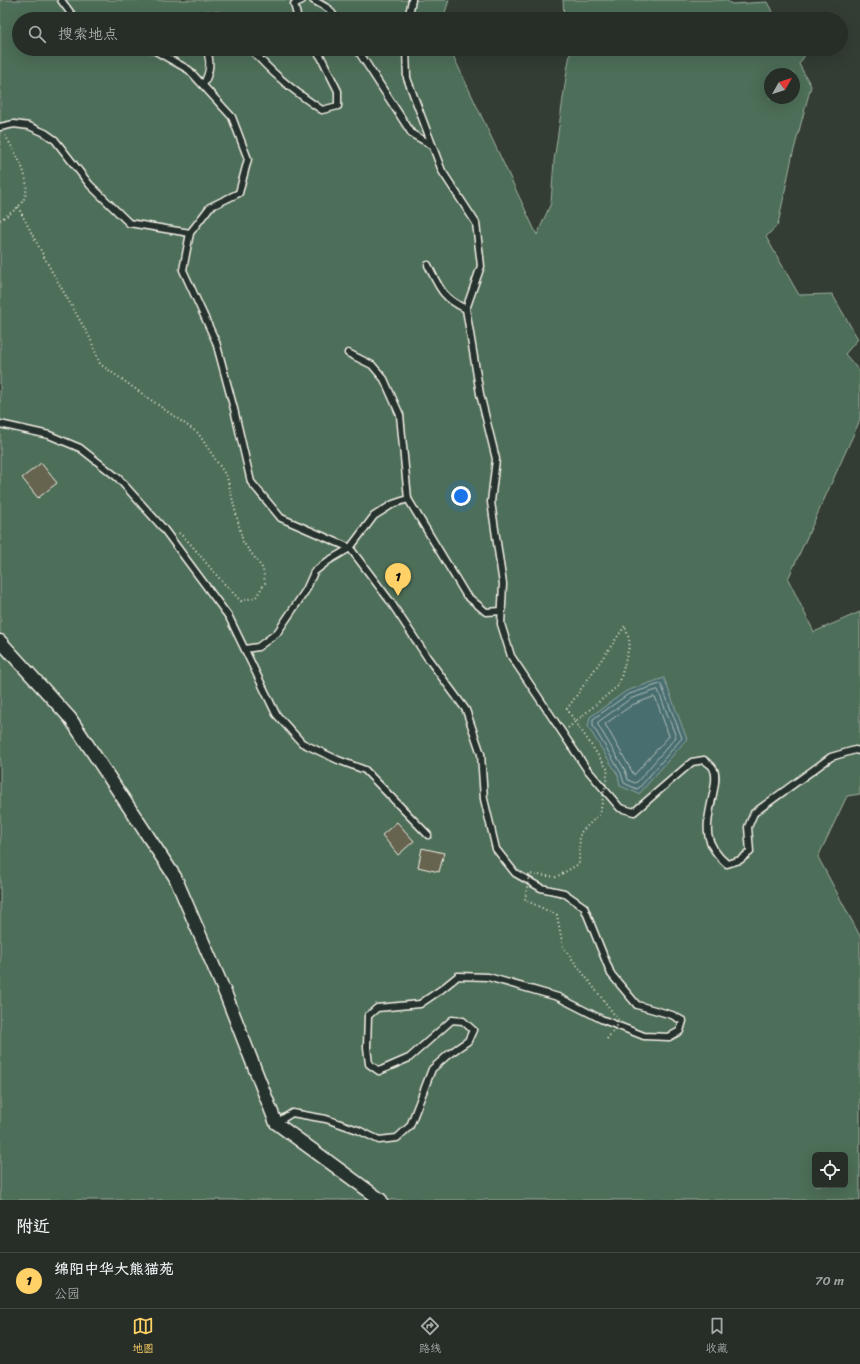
<!DOCTYPE html>
<html lang="zh">
<meta charset="utf-8">
<style>
body{margin:0;font-family:Sriracha,"LXGW WenKai TC",sans-serif;background:#323a33;color:#f1f3f6}
.controls{position:absolute;right:12px;bottom:12px;display:grid;overflow:hidden;border-radius:6px;box-shadow:0 4px 16px #0002}
.controls button{width:36px;height:36px;display:grid;place-items:center;padding:0;border:0;border-bottom:1px solid #424a44;background:#262e27;color:#f1f3f6;font:20px sans-serif}
.compass{position:absolute;left:764px;top:68px;width:36px;height:36px;border-radius:50%;background:#262e27;box-shadow:0 4px 16px #0002;rotate:51deg}
.you{position:absolute;left:461px;top:496px;width:14px;height:14px;margin:-10px;border:3px solid #fff;border-radius:50%;background:#1a73e8;box-shadow:0 0 0 6px #1a73e833}
.badge{display:grid;place-items:center;width:26px;height:26px;border-radius:50%;background:#ffd166;color:#111;font-size:13px;font-weight:700}
.pin{position:absolute;translate:-50% -33px;filter:drop-shadow(0 1px 2px #0008)}
.pin::after{content:'';position:absolute;top:21px;width:14px;height:12px;background:inherit;clip-path:polygon(0 0,100% 0,50% 100%)}
.list{margin:0;padding:0;list-style:none}
h2{display:flex;justify-content:space-between;align-items:center;height:52px;margin:0;padding:0 16px;font-size:17px}
h2 small{font-size:13px;font-weight:400;color:#a4a8a7}
.list li{display:grid;grid-template-columns:26px 1fr auto;gap:12px;align-items:center;box-sizing:border-box;height:56px;padding:0 16px;border-top:1px solid #424a44}
.list b{display:block;font-size:15px;white-space:nowrap}
.list p{margin:0;font-size:13px;white-space:nowrap;color:#a4a8a7}
.list em{font-size:13px;font-style:normal;color:#a4a8a7}
.icon{flex:none;width:22px;height:22px;fill:none;stroke:currentColor;stroke-width:2;stroke-linecap:round;stroke-linejoin:round}
.map{position:relative;flex:none;width:860px;height:1200px;overflow:hidden}
.search{position:absolute;background:#262e27;box-shadow:0 4px 16px #0002;left:12px;right:12px;top:12px;height:44px;display:flex;align-items:center;gap:10px;box-sizing:border-box;padding:0 14px;border-radius:22px;color:#a4a8a7;font-size:15px}
.sheet{height:108px;background:#262e27}
nav{display:flex;justify-content:space-around;align-items:center;box-sizing:border-box;height:56px;border-top:1px solid #424a44;background:#262e27;font-size:11px;color:#a4a8a7}
nav a{display:grid;justify-items:center;gap:2px}
nav .on{color:#ffd166}
.map>svg:first-child{display:block}
.green{fill:#4d6e59;stroke:#a0b0a0;fill-rule:evenodd}
.water{fill:#4a6e70;stroke:#8ea2a0}
.lines{fill:none;stroke-linecap:round;stroke-linejoin:round}
.shore{stroke:#b0bdb8;stroke-width:1}
.building{fill:#666450;stroke:#f4f1e8}
.lane-casing{stroke:#f4f1e8;stroke-width:9}
.street-casing{stroke:#f4f1e8;stroke-width:15}
.path{stroke:#f4f1e8;stroke-width:2;stroke-dasharray:1 3;stroke-linecap:butt}
.lane{stroke:#26332d;stroke-width:6}
.street{stroke:#26332d;stroke-width:12}
.path-bridge{stroke:#f4f1e8;stroke-width:2;stroke-dasharray:1 3;stroke-linecap:butt}
</style>
<div class="map">
<svg width="860" height="1200" viewBox="0 0 860 1200">
<rect width="100%" height="100%" fill="#333d34"/>
<filter id="ink" filterUnits="userSpaceOnUse"><feTurbulence type="fractalNoise" baseFrequency=".025" numOctaves="2"/><feDisplacementMap in="SourceGraphic" scale="8" xChannelSelector="R" yChannelSelector="G"/><feConvolveMatrix kernelMatrix="1 2 1 2 8 2 1 2 1" color-interpolation-filters="sRGB"/></filter>
<g filter="url(#ink)">
<!-- green -->
<g class="green">
<path d="M0 0H449L443 19H19V49H450L537 235 551 203 554 161 567 71 571 49H809L799 64 811 86 792 157 778 224 766 237 799 295 832 294 858 339 845 354 860 372V420L788 579 814 632 860 612V794L847 796 818 857 860 936V1200H0ZM770 74H794V98H770ZM815 1155H845V1185H815Z"/>
<path d="M563 0H725L732 4 767 2 776 19H564Z"/>
</g>
<!-- water -->
<path class="water" d="M664 678 687 739 639 794 620 786 618 775 588 727 590 717 626 691Z"/>
<g class="lines">
<!-- shore -->
<g class="shore">
<path d="M661 684 682 738 639 788 637 789 624 783 621 773 593 726V719L627 695Z"/>
<path d="M658 690 676 737 637 782 635 783 628 780 625 770 598 725V722L630 699Z"/>
<path d="M654 697 656 699 669 736 634 775 605 724 632 705Z"/>
</g>
</g>
<!-- building -->
<g class="building">
<path d="M41 463 57 483 38 498 22 478Z"/>
<path d="M397 822 414 841 398 855 382 835Z"/>
<path d="M422 848 444 853 439 872 418 867Z"/>
</g>
<g class="lines">
<defs>
<g id="lane">
<path d="M61 0 75 19"/>
<path d="M313 0 329 9 336 19"/>
<path d="M199 19 207 15 227 17 228 19"/>
<path d="M298 19 294 4 302 0"/>
<path d="M408 19 412 0"/>
<path d="M152 49 189 70 232 117 248 159 239 193 210 207 190 233 183 270 216 342 234 409 251 482 281 518 350 548 390 601 427 657 466 710 481 754 484 799 496 849 515 873 541 888 564 893 584 907 611 974 637 1005 672 1015 683 1021 680 1031 669 1037 644 1036 601 1019 558 997 488 977 458 976 442 989 420 1004 377 1008 368 1016 367 1047 369 1064 379 1071 409 1058 452 1020 463 1021 473 1030 468 1041 449 1054 432 1069 410 1126 397 1138 379 1140 358 1130 326 1119 292 1113 276 1123"/>
<path d="M251 49C271 73 296 93 322 110L338 106V91L321 57 315 49"/>
<path d="M357 49 412 134 432 145"/>
<path d="M406 49 407 78 442 171 476 223 481 266 466 309 480 394 496 459 491 502 503 584 501 624 511 656 586 768 620 808 634 812 692 762 704 760C706 762 712 765 713 768 717 774 715 783 714 789 708 821 699 840 727 864L740 860 750 852 748 827 754 813 831 757 855 750 860 751"/>
<path d="M203 85C210 73 212 62 206 49"/>
<path d="M0 127 14 124 29 126 45 133 55 140 90 185 129 223 190 233"/>
<path d="M428 265C439 287 442 298 466 309"/>
<path d="M348 353 372 365 384 379 400 415 408 499 466 595 486 612 502 611"/>
<path d="M0 424 49 435 80 448 118 478 163 528 229 617 276 714 302 743 338 760 365 770 428 835"/>
<path d="M245 649 258 647 277 633 306 590 314 572 328 561 350 548 374 516 393 504 408 499"/>
</g>
<path id="street" d="M0 641 70 718 175 877 226 995 276 1123 381 1200"/>
</defs>
<!-- lane casing -->
<use href="#lane" class="lane-casing"/>
<!-- street casing -->
<use href="#street" class="street-casing"/>
<!-- path -->
<g class="path">
<path d="M18 207 51 270 90 338 100 364 198 433 227 477 243 542 263 569 265 583 256 597 241 601C227 587 215 574 203 559 195 550 187 538 177 532"/>
<path d="M0 220C6 216 13 212 18 207 39 187 16 155 5 135"/>
<path d="M568 728 619 685 630 643"/>
</g>
<!-- lane -->
<use href="#lane" class="lane"/>
<!-- street -->
<use href="#street" class="street"/>
<!-- path-bridge -->
<path class="path-bridge" d="M607 1039 620 1022 563 947 557 915 525 900 529 874 556 877 579 864 580 833 600 814 608 770 567 709 625 626 630 643"/>
</g>
</g>
</svg>
<div class="controls">
<button><svg class="icon" aria-label="locate" viewBox="0 0 24 24"><circle cx="12" cy="12" r="6"/><path d="M12 2v4M12 18v4M2 12h4M18 12h4"/></svg></button>
</div>
<svg class="compass" viewBox="-18 -18 36 36"><path d="M0-13l5 13h-10z" fill="#e53935"/><path d="M0 13l5-13h-10z" fill="#a4a8a7"/></svg>
<div class="you"></div>
<div class="pin badge" style="left:398px;top:596px">1</div>
<div class="search"><svg class="icon" aria-label="search" viewBox="0 0 24 24"><circle cx="10" cy="10" r="6"/><path d="M15 15l6 6"/></svg>搜索地点</div>
</div>
<section class="sheet">
<h2>附近<small></small></h2>
<ul class="list">
<li><span class="badge">1</span><div><b>绵阳中华大熊猫苑</b><p>公园</p></div><em>70 m</em></li>
</ul>
</section>
<nav>
<a class="on"><svg class="icon" aria-label="map" viewBox="0 0 24 24"><path d="M3 6l6-2 6 2 6-2v14l-6 2-6-2-6 2zM9 4v14M15 6v14"/></svg>地图</a>
<a><svg class="icon" aria-label="directions" viewBox="0 0 24 24"><path d="M12 3l9 9-9 9-9-9zM9 14v-3h6M13 9l2 2-2 2"/></svg>路线</a>
<a><svg class="icon" aria-label="saved" viewBox="0 0 24 24"><path d="M7 4h10v16l-5-4-5 4z"/></svg>收藏</a>
</nav>
